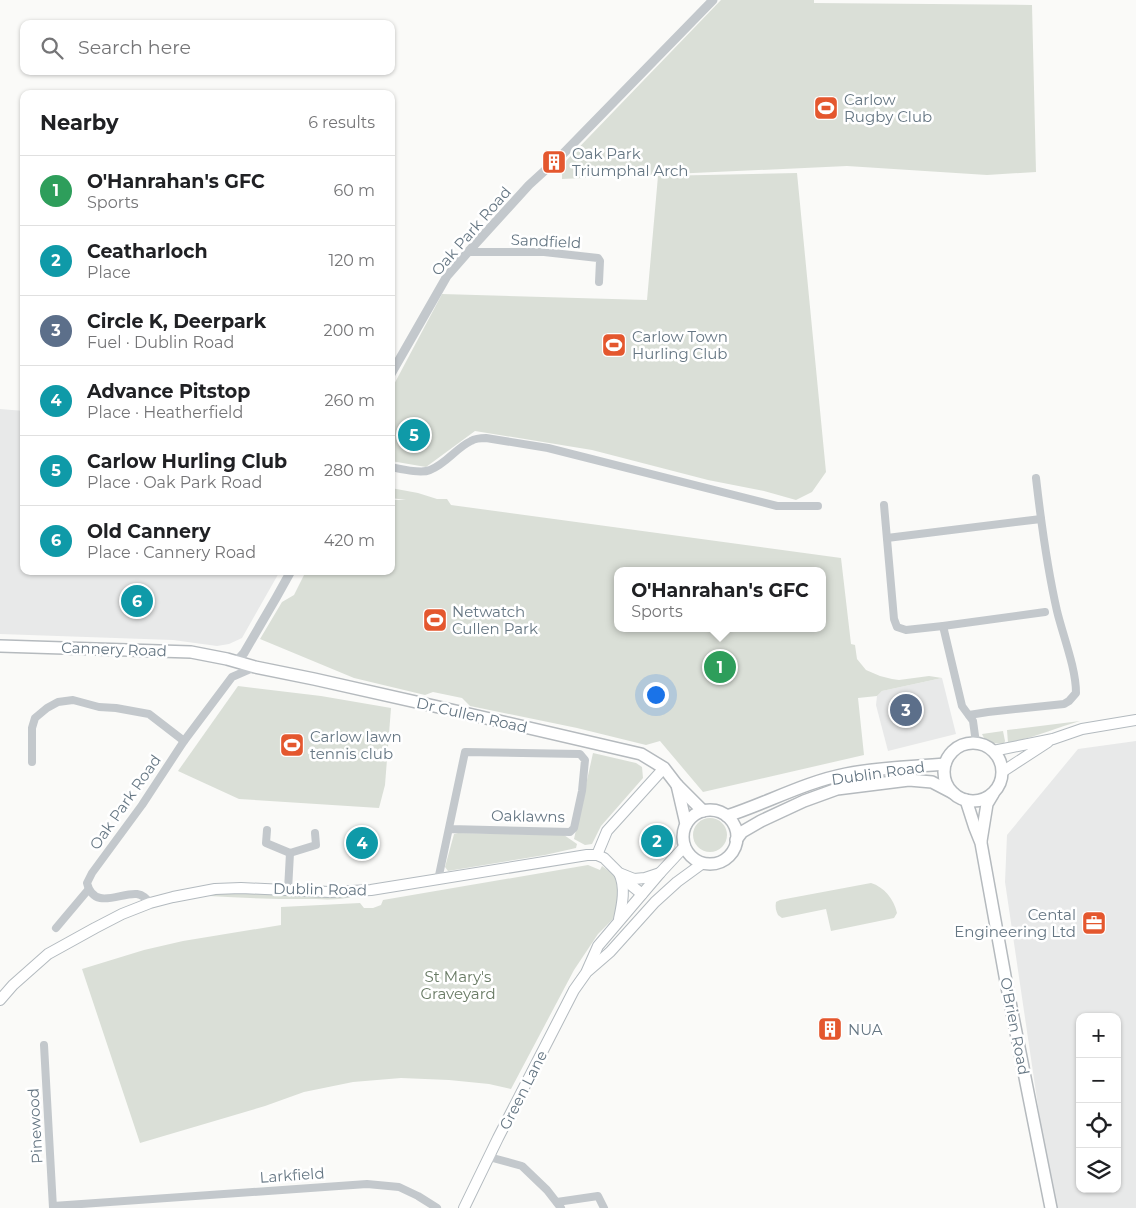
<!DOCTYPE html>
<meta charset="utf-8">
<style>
body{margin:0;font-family:Montserrat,sans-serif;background:#f6f6f6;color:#202124}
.controls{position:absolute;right:15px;bottom:15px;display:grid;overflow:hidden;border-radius:10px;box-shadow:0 1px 4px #0004}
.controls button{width:45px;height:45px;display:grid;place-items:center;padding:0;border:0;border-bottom:1px solid #e0e0e0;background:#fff;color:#202124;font:25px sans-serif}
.you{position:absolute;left:655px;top:694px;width:18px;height:18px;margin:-12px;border:4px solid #fff;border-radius:50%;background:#1a73e8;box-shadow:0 0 0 8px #1a73e833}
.badge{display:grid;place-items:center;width:32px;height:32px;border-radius:50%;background:#db2777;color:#fff;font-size:16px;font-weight:700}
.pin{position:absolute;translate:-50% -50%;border:2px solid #fff;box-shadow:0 1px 5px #0006}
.popup{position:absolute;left:614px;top:567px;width:212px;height:65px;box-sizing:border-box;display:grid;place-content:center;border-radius:10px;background:#fff;filter:drop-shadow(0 1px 4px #0005);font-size:16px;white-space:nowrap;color:#757577}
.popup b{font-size:19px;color:#202124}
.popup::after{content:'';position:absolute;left:50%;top:100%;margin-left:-10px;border:10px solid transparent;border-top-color:#fff}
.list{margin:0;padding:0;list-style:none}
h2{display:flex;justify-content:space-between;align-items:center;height:65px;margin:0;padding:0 20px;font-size:21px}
h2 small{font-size:16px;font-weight:400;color:#757577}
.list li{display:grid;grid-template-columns:32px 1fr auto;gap:15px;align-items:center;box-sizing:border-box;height:70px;padding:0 20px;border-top:1px solid #e0e0e0}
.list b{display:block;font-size:19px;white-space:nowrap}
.list p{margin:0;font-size:16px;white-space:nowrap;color:#757577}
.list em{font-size:16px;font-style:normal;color:#757577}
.icon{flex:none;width:28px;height:28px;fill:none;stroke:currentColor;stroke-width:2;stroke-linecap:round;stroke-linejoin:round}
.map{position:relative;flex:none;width:1136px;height:1208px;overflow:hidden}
.search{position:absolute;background:#fff;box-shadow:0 1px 4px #0004;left:20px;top:20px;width:375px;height:55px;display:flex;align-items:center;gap:12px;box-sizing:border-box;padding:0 18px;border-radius:10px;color:#757577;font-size:19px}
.panel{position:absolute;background:#fff;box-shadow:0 1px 4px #0004;left:20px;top:90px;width:375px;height:485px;border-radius:10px}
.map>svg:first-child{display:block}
.built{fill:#e8e9e9;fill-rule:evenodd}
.green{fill:#dadfd7;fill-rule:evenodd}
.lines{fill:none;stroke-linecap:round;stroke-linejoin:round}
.secondary-casing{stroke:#b3babf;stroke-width:12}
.primary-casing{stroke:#b5babe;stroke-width:14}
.minor{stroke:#c3c8cc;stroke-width:8}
.tertiary{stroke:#c3c8cc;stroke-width:9}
.secondary{stroke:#fff;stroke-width:10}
.primary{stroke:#fff;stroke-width:11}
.labels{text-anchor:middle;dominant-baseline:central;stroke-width:5;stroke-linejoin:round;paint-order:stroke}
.poi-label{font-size:15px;fill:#657683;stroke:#fff;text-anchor:start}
.street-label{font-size:15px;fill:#657683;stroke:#fff}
.park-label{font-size:15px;fill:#687a64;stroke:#fff}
</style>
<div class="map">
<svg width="1136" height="1208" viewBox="0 0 1136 1208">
<rect width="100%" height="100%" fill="#fafaf8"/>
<!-- built -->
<g class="built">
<path d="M0 409 24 411V571H280L242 638 229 644 217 646 173 640 0 634Z"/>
<path d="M942 678 956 734 888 751 876 705 877 696 882 691Z"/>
<path d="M1136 741V1208H1053L1005 882 1007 835 1078 749ZM1080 1017H1117V1189H1080Z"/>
</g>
<!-- green -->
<g class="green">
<path d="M721 0H814V3L1032 5 1036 172 987 175 847 166 562 179V165Z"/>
<path d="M797 173 826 472 812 492 796 500 764 491 708 480 592 450 475 431 426 467 391 461V390L442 294 647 300 658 176Z"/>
<path d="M391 488 418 493 437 499H447L451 505 841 558 851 644 855 645 857 659 866 670 880 676 892 679 899 680 929 676 942 678 882 691 877 696 858 698 864 755 703 792 660 741 646 745 577 728 470 706 462 698 433 692 425 695 354 678 260 639 282 602 294 595 306 571H391V500H406L391 498ZM618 571H822V628H618Z"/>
<path d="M238 686 321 696 391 708 385 785 379 808 239 799 178 771Z"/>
<path d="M1080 721C1056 728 1032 738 1008 743L1007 730Z"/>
<path d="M1003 731 1005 741 1004 744 991 743 984 738 982 734Z"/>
<path d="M593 753 636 763 642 767 643 778 601 826 592 844 585 845 574 839Z"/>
<circle cx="710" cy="835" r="17"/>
<path d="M458 833 564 835 577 844 576 848 545 855 448 871 445 867 454 834Z"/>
<path d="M588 865 600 870 602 866 613 874 618 881 619 891 616 912 613 919 598 934 574 970 511 1089 489 1084 449 1080 401 1078 353 1082 304 1092 265 1106 140 1143 82 969 144 950 183 941 281 925V907L360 903 364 908H373L381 905 383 900Z"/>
<path d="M871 883C884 887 894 899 897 913L894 918 831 931 826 909 782 918 778 915C776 911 775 907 776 902L780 900Z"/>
<path d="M233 893 354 894 355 896C340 901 321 899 305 899 273 899 241 898 209 896V894Z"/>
</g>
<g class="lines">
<defs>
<g id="secondary">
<path d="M993 751 1053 739 1082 729 1136 720"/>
<path d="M1002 772 1048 742"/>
<path d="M597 855 607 831 664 768"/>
<path d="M619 873C626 887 622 905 619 919"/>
<path d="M621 877 642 894"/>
<path d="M588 971 610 952 655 902 677 882 703 863"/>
<path d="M0 1000 13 985 48 954 95 928 122 914 150 903 173 897 215 889 241 888 330 892 371 890 587 855H597L604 858 619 873 634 879 645 878 660 873"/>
<path d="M464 1208 498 1138 574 990 586 973 598 946 660 873 685 846"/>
</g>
<g id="primary">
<path d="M0 646 191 652 227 659 255 667 314 679 434 706 641 754 664 768 677 785 703 811"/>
<circle cx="973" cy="772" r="29"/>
<path d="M677 785 686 824"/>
<path d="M966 800 975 828 981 843 1007 987 1051 1208"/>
<circle cx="710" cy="837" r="27"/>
<path d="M727 816C767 803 805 782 846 774 879 767 912 767 945 764"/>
<path d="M736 840 742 832 761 821 804 801 837 789 909 780 932 782 953 793"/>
<path d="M981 841 987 804 993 794"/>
</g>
</defs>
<!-- secondary casing -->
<use href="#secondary" class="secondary-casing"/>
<!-- primary casing -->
<use href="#primary" class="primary-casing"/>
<!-- minor -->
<g class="minor">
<path d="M468 252H544L598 258 600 261 599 282"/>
<path d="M391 467C401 469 421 474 430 470 446 464 456 448 471 441 476 438 481 438 486 438L548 448 777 506H818"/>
<path d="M884 505 894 619 897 627 906 630 943 626 1045 612"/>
<path d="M887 538 1041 519"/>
<path d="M943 626 962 706 973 721 976 743"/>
<path d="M969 715 988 712 1064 704 1069 701 1076 693C1076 668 1063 636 1057 611 1047 567 1041 522 1036 478"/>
<path d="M32 762V728L35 718 47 708 58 702 73 700 99 707 116 708 149 714 184 741"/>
<path d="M267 830 266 843 290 853 316 845 315 833"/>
<path d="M438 880 465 752 580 754 585 760 582 791 574 828 570 832 450 829"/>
<path d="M288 890 290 853"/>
<path d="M150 903C146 898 143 895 137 894 121 892 94 911 87 883L92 873 142 805 184 741 232 677 255 667"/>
<path d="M56 928 88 890"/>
<path d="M44 1045 53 1208"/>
<path d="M489 1157 522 1166 547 1190 561 1208"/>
<path d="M557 1202 598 1196 604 1208"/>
<path d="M53 1206 367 1184 399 1187 418 1196 437 1208"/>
</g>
<!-- tertiary -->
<g class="tertiary">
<path d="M557 160 713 0"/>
<path d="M391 374 447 276 468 252 529 185 552 164"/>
<path d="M236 662 244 653 276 598 291 571"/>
</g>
<!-- secondary -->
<use href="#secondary" class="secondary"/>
<!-- primary -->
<use href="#primary" class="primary"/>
</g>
<!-- icons -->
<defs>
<symbol id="stadium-square" viewBox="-11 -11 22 22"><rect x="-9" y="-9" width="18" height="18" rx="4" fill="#e4572e" stroke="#fff"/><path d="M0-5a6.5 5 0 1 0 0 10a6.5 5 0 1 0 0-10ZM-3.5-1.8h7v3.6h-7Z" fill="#fff"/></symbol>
<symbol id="building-square" viewBox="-11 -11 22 22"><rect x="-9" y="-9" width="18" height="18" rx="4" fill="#e4572e" stroke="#fff"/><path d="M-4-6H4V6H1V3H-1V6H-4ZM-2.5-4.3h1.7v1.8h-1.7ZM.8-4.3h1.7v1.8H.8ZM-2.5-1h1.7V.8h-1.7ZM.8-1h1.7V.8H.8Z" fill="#fff"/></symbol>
<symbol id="office-square" viewBox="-11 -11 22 22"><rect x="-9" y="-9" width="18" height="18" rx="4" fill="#e4572e" stroke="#fff"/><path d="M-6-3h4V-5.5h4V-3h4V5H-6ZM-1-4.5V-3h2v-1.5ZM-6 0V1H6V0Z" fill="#fff"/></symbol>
</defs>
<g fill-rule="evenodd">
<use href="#stadium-square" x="812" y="94" width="28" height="28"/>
<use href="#building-square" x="540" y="148" width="28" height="28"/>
<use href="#stadium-square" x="600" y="331" width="28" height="28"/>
<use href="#stadium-square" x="421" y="606" width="28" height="28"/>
<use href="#stadium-square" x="278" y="731" width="28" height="28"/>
<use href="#office-square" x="1080" y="909" width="28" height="28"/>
<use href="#building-square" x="816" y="1015" width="28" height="28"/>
</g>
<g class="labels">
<!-- poi labels -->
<g class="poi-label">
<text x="844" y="99">Carlow<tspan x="844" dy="17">Rugby Club</tspan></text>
<text x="572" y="153">Oak Park<tspan x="572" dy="17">Triumphal Arch</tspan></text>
<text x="632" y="336">Carlow Town<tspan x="632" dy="17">Hurling Club</tspan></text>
<text x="452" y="611">Netwatch<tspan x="452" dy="17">Cullen Park</tspan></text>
<text x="310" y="736">Carlow lawn<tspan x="310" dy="17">tennis club</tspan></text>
<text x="1076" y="914" text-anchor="end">Cental<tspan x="1076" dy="17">Engineering Ltd</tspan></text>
<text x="848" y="1029">NUA</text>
</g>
<!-- street labels -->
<g class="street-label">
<text transform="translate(471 231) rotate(-49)">Oak Park Road</text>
<text transform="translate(546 241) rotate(3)">Sandfield</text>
<text transform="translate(114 649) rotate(2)">Cannery Road</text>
<text transform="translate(472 715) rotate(13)">Dr Cullen Road</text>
<text transform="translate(878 773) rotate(-8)">Dublin Road</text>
<text transform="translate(125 802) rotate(-55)">Oak Park Road</text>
<text transform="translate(528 816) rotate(1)">Oaklawns</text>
<text transform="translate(320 889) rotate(1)">Dublin Road</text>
<text transform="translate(1015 1026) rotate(79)">O'Brien Road</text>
<text transform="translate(523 1090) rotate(-63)">Green Lane</text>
<text transform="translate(35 1126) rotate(-93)">Pinewood</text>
<text transform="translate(292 1175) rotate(-4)">Larkfield</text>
</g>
<!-- park labels -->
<g class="park-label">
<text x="458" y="976">St Mary's<tspan x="458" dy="17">Graveyard</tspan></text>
</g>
</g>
</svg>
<div class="controls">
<button>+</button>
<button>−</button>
<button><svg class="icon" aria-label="locate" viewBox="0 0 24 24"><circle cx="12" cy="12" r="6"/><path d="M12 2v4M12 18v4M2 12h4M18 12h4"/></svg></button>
<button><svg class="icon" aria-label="layers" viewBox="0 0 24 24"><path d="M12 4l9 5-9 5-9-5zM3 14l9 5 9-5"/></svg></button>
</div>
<div class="you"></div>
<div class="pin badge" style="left:720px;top:667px;background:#2e9e5b">1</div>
<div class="popup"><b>O'Hanrahan's GFC</b>Sports</div>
<div class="pin badge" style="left:657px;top:841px;background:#0f9aa8">2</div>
<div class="pin badge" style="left:906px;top:710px;background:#5c6f8a">3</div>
<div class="pin badge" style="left:362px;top:843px;background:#0f9aa8">4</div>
<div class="pin badge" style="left:414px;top:435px;background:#0f9aa8">5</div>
<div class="pin badge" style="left:137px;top:601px;background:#0f9aa8">6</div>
<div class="search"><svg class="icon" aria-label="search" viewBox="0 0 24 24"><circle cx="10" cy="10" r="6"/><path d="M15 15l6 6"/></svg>Search here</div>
<section class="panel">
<h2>Nearby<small>6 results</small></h2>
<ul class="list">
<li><span class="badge" style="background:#2e9e5b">1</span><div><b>O'Hanrahan's GFC</b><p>Sports</p></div><em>60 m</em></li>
<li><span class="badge" style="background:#0f9aa8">2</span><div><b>Ceatharloch</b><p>Place</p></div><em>120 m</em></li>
<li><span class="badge" style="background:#5c6f8a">3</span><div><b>Circle K, Deerpark</b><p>Fuel · Dublin Road</p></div><em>200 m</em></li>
<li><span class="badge" style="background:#0f9aa8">4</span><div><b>Advance Pitstop</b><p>Place · Heatherfield</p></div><em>260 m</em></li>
<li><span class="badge" style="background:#0f9aa8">5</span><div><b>Carlow Hurling Club</b><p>Place · Oak Park Road</p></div><em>280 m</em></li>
<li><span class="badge" style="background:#0f9aa8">6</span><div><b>Old Cannery</b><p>Place · Cannery Road</p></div><em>420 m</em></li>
</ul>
</section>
</div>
